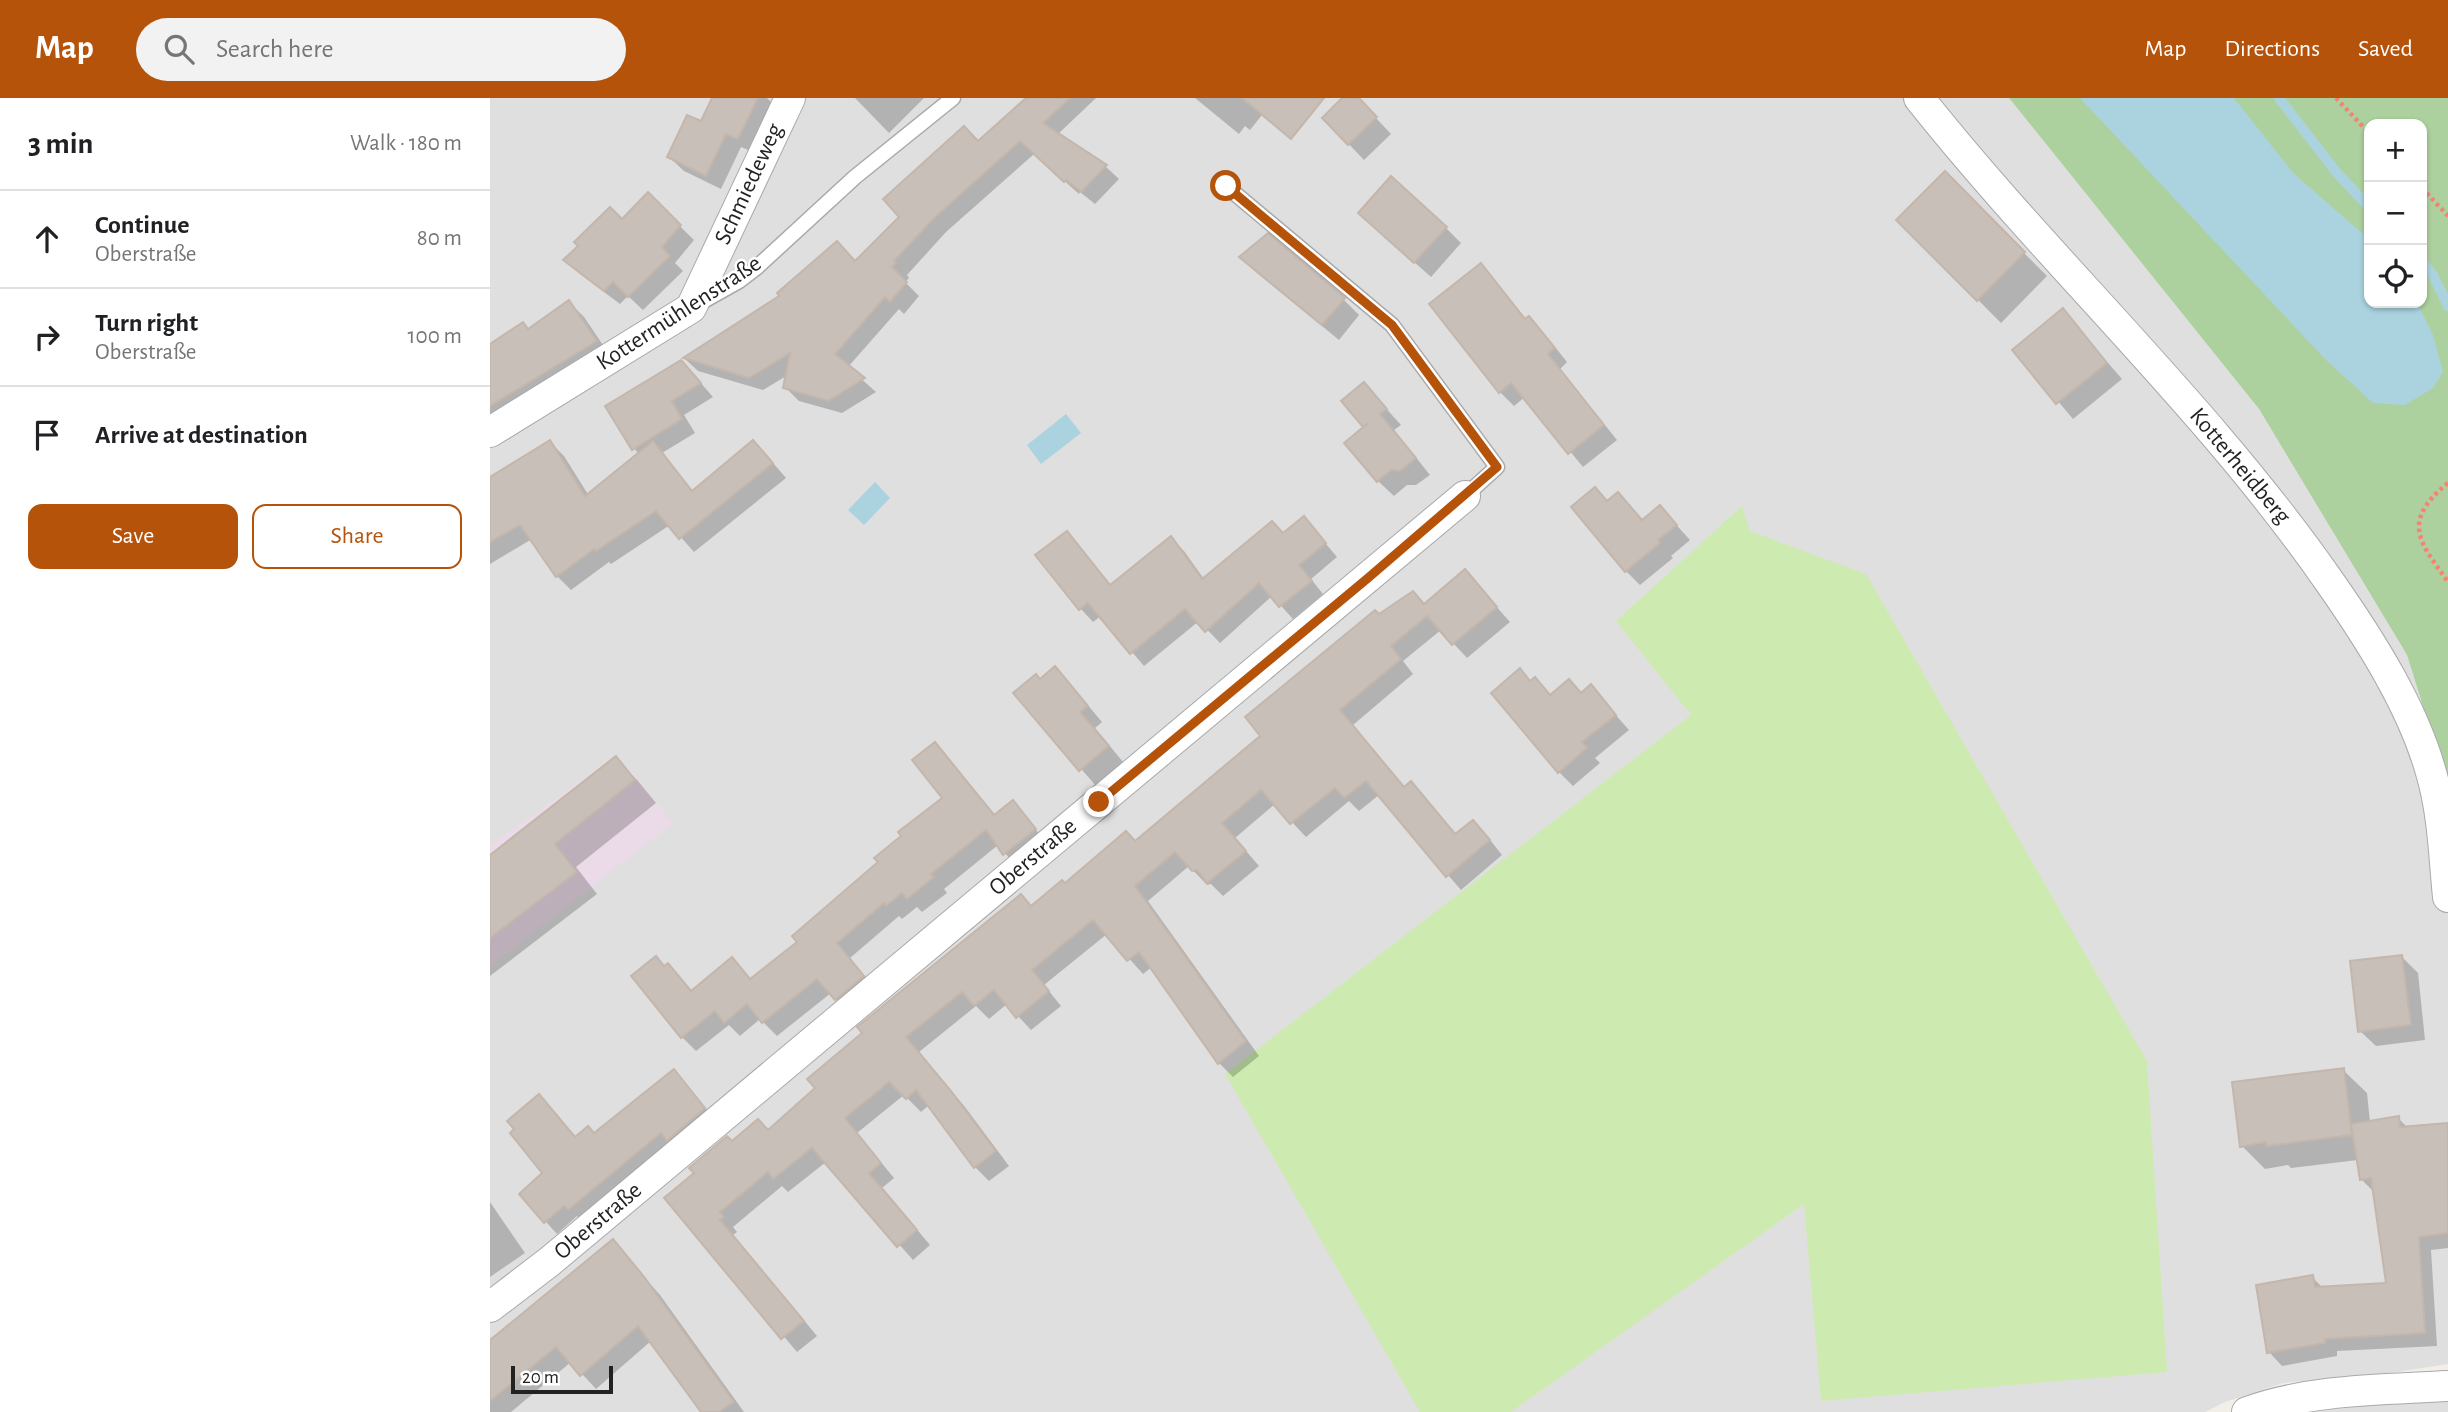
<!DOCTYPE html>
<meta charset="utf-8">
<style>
body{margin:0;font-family:"Alegreya Sans",sans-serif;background:#f2f2f2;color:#202124}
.controls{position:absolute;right:21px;top:21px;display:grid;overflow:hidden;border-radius:14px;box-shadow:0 2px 5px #0004}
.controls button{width:63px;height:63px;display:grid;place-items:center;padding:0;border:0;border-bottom:2px solid #e0e0e0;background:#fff;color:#202124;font:35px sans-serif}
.scale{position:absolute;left:21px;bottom:18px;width:102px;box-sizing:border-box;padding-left:7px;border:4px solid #222;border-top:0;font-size:19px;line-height:24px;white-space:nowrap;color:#222;-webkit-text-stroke:5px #fff;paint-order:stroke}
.stop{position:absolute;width:21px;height:21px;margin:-16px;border:5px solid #b45309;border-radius:50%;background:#fff}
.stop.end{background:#b45309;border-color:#fff;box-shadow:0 2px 7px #0008}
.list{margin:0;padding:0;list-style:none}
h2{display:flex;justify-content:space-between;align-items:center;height:91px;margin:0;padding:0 28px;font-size:30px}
h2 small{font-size:23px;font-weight:400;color:#757577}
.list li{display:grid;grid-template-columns:46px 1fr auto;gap:21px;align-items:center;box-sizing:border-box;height:98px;padding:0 28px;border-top:2px solid #e0e0e0}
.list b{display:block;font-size:26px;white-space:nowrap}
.list p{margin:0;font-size:23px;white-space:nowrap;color:#757577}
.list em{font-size:23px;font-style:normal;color:#757577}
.actions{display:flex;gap:14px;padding:21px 28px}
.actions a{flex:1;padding:16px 0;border:2px solid #b45309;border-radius:14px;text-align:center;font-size:24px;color:#b45309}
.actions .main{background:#b45309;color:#fff}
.icon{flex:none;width:38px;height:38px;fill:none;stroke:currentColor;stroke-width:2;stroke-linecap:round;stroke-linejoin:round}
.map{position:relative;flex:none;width:1958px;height:1314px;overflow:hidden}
header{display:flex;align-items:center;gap:42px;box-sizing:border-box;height:98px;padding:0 35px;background:#b45309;color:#fff}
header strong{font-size:33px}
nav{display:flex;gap:38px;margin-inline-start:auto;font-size:24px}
.search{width:490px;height:63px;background:#f2f2f2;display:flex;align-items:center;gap:18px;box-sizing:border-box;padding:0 24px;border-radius:38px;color:#757577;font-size:26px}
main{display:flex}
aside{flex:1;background:#fff}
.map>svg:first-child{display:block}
.residential{fill:#e0dfdf}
.industrial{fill:#ebdbe8}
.grass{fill:#cdebb0}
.forest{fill:#add19e;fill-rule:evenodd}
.water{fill:#aad3df}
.shadow{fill:#0003}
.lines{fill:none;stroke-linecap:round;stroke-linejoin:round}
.stream{stroke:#aad3df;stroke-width:10}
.building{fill:#c7bfb8;stroke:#c4b6ab;stroke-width:2}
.service-casing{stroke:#a9a9a9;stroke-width:17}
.minor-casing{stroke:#a9a9a9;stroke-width:32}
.path{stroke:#fa8072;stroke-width:4.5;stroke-dasharray:3.5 3.5;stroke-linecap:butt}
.service{stroke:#fff;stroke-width:14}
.minor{stroke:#fff;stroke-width:30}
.route{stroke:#b45309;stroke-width:9}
.labels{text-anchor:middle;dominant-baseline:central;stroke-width:5;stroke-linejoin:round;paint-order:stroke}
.street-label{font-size:24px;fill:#222;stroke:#fff}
</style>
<header>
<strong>Map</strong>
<div class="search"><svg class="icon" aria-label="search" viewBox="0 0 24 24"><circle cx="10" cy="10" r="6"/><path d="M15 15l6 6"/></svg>Search here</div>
<nav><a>Map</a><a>Directions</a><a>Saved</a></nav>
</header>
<main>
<aside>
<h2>3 min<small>Walk · 180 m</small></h2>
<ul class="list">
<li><svg class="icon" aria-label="ahead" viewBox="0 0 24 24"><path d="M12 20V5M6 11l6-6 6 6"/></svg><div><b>Continue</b><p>Oberstraße</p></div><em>80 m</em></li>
<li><svg class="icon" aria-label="right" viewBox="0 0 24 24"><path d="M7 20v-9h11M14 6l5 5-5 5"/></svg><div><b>Turn right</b><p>Oberstraße</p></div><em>100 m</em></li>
<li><svg class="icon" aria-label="arrive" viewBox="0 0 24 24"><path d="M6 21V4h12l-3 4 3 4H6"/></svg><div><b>Arrive at destination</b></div></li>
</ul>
<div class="actions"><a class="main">Save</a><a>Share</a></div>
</aside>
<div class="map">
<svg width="1958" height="1314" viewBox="0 0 1958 1314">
<rect width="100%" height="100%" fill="#f2efe9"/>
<!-- residential -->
<g class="residential">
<path d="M0 0H1519L1769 311 1917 557 1958 689V1266L1900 1275 1793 1285 1735 1304 1715 1314H0Z"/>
<path d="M1951 1301 1958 1303V1314H1826L1915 1303Z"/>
</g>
<!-- industrial -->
<path class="industrial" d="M127 657 183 725 0 868V748Z"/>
<!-- grass -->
<path class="grass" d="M1252 408 1260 433 1376 476 1657 963 1677 1274 1331 1303 1314 1106 1021 1314H930L735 976 1201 617 1126 523Z"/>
<!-- forest -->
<path class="forest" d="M1519 0H1958V689L1917 557 1769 311ZM1879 26H1932V205H1879Z"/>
<!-- water -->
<g class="water">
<path d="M1590 0H1744L1804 76 1879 141V205H1927L1943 237 1953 274 1943 290 1915 307 1883 305 1836 262Z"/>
<path d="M576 316 591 335 551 366 537 347Z"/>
<path d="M385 384 400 400 374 427 358 412Z"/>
</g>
<!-- shadow -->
<g class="shadow">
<path d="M224 0H277L285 8 263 54 251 49 231 91 194 73 179 59 212 26Z"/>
<path d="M365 0H434L399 35Z"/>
<path d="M539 0H606L567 37 615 68 629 81 605 106 590 94 589 96 544 56 456 134 417 177 419 180 415 184 429 198 414 216 409 211 358 269 386 294 352 315 309 303 295 289 298 277 273 292 208 273 195 261 291 199 366 165 488 45Z"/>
<path d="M705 0H765L776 12 760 32 755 28 749 36Z"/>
<path d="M855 0H867L901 36 874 62 834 20Z"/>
<path d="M1455 76 1557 178 1511 225 1409 122Z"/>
<path d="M158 97 204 142 185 165 193 173 153 212 138 198 130 206 90 176 76 162 132 124Z"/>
<path d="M886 130H956L971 145 941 179Z"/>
<path d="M752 159 853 201 869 217 849 242 767 175Z"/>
<path d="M990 167 1037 222 1039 220 1053 234 1077 264 1070 271 1127 342 1093 369 1035 299 1024 308 1010 294Z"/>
<path d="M79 204 94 219 121 259 0 331V246L38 232Z"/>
<path d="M1573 213 1632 281 1583 321 1525 252Z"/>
<path d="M204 277 223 299 194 317 205 335 172 355 203 394 277 358 296 380 204 454 180 427 121 466 119 464 81 492 67 478 42 441 0 466V392L60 344 74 358 99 398 149 357 117 309Z"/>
<path d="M874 286 911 327 904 332 940 377 926 387H917L904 398 888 383 875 330 854 304Z"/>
<path d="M1128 396 1153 423 1170 409 1200 442 1181 458 1183 460 1150 487 1136 473 1118 405Z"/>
<path d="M814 420 847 459 821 481 833 496 803 521 782 498 730 545 709 523 654 568 611 518 603 524 591 511 548 458 577 435 622 488 681 440 694 453 714 481 793 436Z"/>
<path d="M975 473 1020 524 977 560 951 532 913 563 923 576 863 627 915 690 921 685 967 737 997 738 1012 757 971 792 889 697 869 713 859 703 816 739 785 706 745 740 769 768 733 798 721 786 717 787 699 768 658 803 769 958 743 979 729 965 662 869 653 876 617 836 554 887 571 908 541 932 517 906 499 921 486 908 429 954 475 1009 519 1068 499 1083 485 1069 439 1007 431 1014 414 997 367 1035 404 1080 392 1090 440 1147 423 1162 336 1064 298 1094 292 1088 243 1129 247 1134 243 1137 327 1238 307 1254 176 1100 242 1045 278 1034 542 809 645 745 773 638 889 518 935 507Z"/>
<path d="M1030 573 1042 584 1045 581 1061 598 1079 583 1092 596 1101 589 1139 632 1105 660 1110 665 1083 688 1069 674Z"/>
<path d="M550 583 580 586 612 624 605 630 633 664 606 688 525 595Z"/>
<path d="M445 646 506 718 522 704 558 746 528 770 508 747 454 791 457 795 432 814 427 809 412 821 409 818 360 860 387 893 360 915 341 895 287 938 270 921 250 938 239 927 206 953 192 939 175 870 178 868 202 894 242 861 262 882 309 845 454 700Z"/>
<path d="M126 661 148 683 166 705 86 769 107 796 0 878V756L1 758Z"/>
<path d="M1912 859 1928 875 1935 942 1886 948 1870 933Z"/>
<path d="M1853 972 1877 995 1880 1024 1908 1020 1918 1030 1958 1027V1150L1941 1152 1947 1248 1847 1253V1258L1792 1268 1779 1254 1822 1179 1834 1191 1898 1187 1885 1095 1871 1081 1868 1062 1801 1070 1798 1067 1775 1071 1752 1048Z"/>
<path d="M195 986 226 1023 91 1123 87 1118 67 1136 31 1096 55 1075 49 998 86 1040 105 1037Z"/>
<path d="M0 1104 35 1155 0 1179Z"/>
<path d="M126 1148 170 1197 254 1314H214L161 1243 106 1291 81 1264 21 1314H0V1243Z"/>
</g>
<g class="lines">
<!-- stream -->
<g class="stream">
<path d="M1789 0 1847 75 1879 109"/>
<path d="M1932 164 1943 177 1958 208"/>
</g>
</g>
<!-- building -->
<g class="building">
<path d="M222 0H268L248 41 236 36 216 78 177 59 197 17 211 23Z"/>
<path d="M536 0H580L553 25 617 67 591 94 576 82 574 84 530 43 443 121 404 163 406 165 402 169 417 184 400 204 395 199 345 256 375 280 338 303 293 290 300 255 259 280 193 260 289 198 287 195 347 143 365 163 409 119 393 101 474 28 488 43Z"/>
<path d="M752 0H834L801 41Z"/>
<path d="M852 0H869L887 19 858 47 832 20Z"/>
<path d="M1455 73 1535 154 1487 203 1406 122Z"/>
<path d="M901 78 957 129 924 165 868 115Z"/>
<path d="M158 94 191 127 172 149 180 158 138 199 123 184 114 193 73 162 88 148 84 144 120 109 132 121Z"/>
<path d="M778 135 855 200 832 227 749 159Z"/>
<path d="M991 165 1035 221 1039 218 1065 250 1058 256 1114 327 1078 356 1021 285 1009 295 939 206Z"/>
<path d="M79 202 107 243 0 308V246L33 224 38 231Z"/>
<path d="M1573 210 1617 265 1566 306 1522 252Z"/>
<path d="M191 262 211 285 182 303 192 321 142 352 115 308Z"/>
<path d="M874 284 897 311 890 316 926 360 910 373 901 372 887 384 854 345 878 325 873 329 851 303Z"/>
<path d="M60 342 95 398 163 343 202 393 263 342 283 365 189 441 166 413 106 453 104 451 66 479 30 427 0 444V379Z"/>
<path d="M1105 389 1117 403 1128 394 1152 422 1170 407 1187 427 1168 442 1170 445 1135 474 1081 409Z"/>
<path d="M814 418 836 445 809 467 822 483 789 509 769 485 715 534 695 511 640 556 598 505 589 512 545 457 577 433 620 487 681 438 712 481 782 423 793 435Z"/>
<path d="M975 471 1007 509 962 547 937 518 901 548 911 561 850 612 914 689 921 683 965 736 983 722 1000 742 956 779 876 683 854 700 845 690 800 726 771 692 732 725 756 753 717 785 707 772 702 773 685 754 645 788 756 943 728 966 649 854 637 863 603 822 542 872 559 893 526 920 504 892 484 908 472 894 416 939 461 993 506 1053 484 1070 426 992 416 1001 399 984 355 1020 391 1065 379 1075 427 1132 407 1149 322 1050 283 1081 278 1074 230 1114 234 1119 230 1122 314 1223 291 1241 174 1100 204 1075 199 1070 237 1038 242 1043 268 1021 278 1032 325 990 317 981 372 935 367 929 531 796 541 808 572 782 575 785 636 733 645 743 770 638 755 619 885 512 889 516 923 493 934 506Z"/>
<path d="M565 568 598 608 590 614 619 648 589 673 523 595 546 576 550 581Z"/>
<path d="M1030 570 1040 583 1045 579 1060 597 1079 581 1091 595 1101 586 1126 617 1092 644 1097 650 1068 675 1001 595Z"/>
<path d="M445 644 504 717 523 702 546 731 513 757 496 732 441 776 444 779 417 801 412 795 396 808 394 805 347 845 374 878 345 902 327 881 272 925 257 906 234 925 225 913 191 940 141 878 166 858 174 868 178 865 201 893 242 859 260 881 307 844 302 838 388 764 384 760 411 738 408 734 452 700 422 662Z"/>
<path d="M126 658 145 682 65 746 87 774 0 840V757Z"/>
<path d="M1912 857 1921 927 1868 934 1860 863Z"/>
<path d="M1854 970 1862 1037 1776 1048V1044L1750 1049 1742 984Z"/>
<path d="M184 971 215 1010 177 1043 171 1035 78 1112 74 1108 54 1125 29 1096 52 1075 20 1035 24 1031 17 1023 49 996 85 1039 98 1028 104 1035Z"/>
<path d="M1909 1018 1910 1029 1958 1025V1135L1929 1139 1935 1235 1835 1241V1245L1777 1255 1766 1187 1823 1177 1825 1189 1896 1185 1881 1080 1870 1082 1861 1026Z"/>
<path d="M123 1141 155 1180 244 1304 229 1314H211L148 1228 90 1278 66 1249 0 1303V1242Z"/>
</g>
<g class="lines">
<defs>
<g id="service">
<path d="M736 88 902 227 1007 369 975 398"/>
<path d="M208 206 249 183 266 170 365 79 463 0"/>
</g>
<g id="minor">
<path d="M1429 0C1560 165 1718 309 1839 483 1879 540 1924 610 1942 678 1953 717 1954 759 1958 799"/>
<path d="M0 334 201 210 300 0"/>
<path d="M0 1209 59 1164 975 398"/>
<path d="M1757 1314C1821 1291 1891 1292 1958 1288"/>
</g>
</defs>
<!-- service casing -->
<use href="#service" class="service-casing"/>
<!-- minor casing -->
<use href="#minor" class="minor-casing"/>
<!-- path -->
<g class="path">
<path d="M1846 0 1879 35"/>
<path d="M1932 90 1958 118"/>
<path d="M1958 385C1910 424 1930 444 1958 484"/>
</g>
<!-- service -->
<use href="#service" class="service"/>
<!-- minor -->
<use href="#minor" class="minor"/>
</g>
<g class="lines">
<!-- route -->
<path class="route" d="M609 704 878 480 1007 369 902 227 736 88"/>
</g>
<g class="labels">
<!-- street labels -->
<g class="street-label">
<text transform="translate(259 86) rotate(-65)">Schmiedeweg</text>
<text transform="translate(189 215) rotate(-33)">Kottermühlenstraße</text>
<text transform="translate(1750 368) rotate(50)">Kotterheidberg</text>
<text transform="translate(543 759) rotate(-40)">Oberstraße</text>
<text transform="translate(108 1123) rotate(-40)">Oberstraße</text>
</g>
</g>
</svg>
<div class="controls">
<button>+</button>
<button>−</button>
<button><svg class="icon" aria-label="locate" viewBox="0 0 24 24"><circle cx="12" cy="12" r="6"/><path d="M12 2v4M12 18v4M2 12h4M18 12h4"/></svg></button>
</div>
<div class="scale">20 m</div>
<div class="stop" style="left:736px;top:88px"></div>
<div class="stop end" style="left:609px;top:704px"></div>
</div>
</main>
